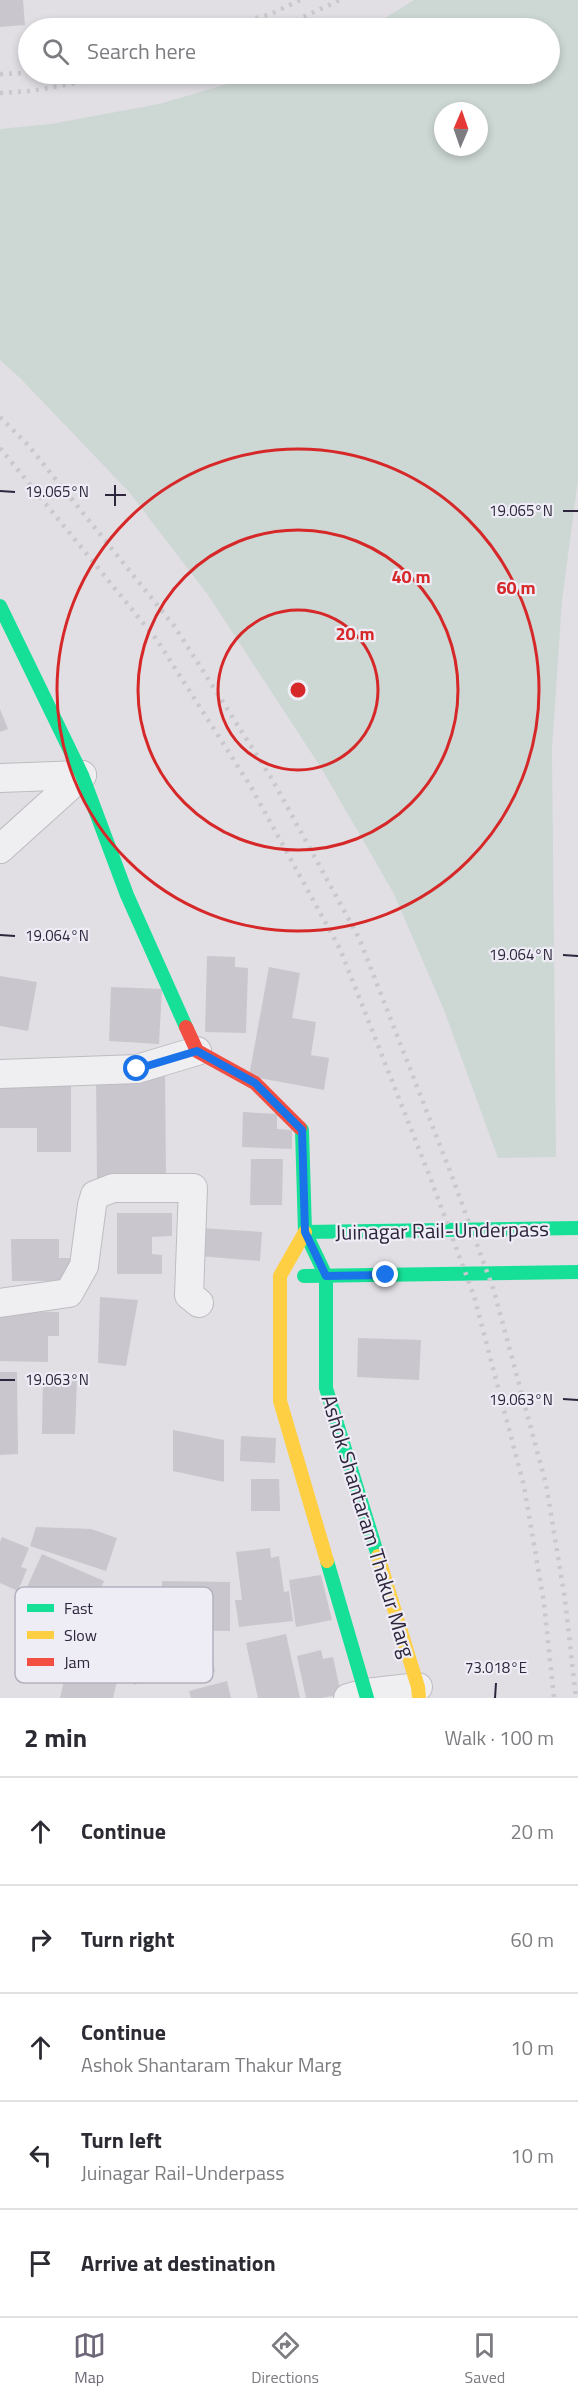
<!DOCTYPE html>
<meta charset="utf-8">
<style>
body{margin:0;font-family:"Titillium Web",sans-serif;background:#f7f7f7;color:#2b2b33}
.compass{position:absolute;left:434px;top:102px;width:54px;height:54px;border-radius:50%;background:#fff;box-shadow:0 3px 9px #0003;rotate:2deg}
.stop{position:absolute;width:18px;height:18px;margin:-14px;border:4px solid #1a73e8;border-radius:50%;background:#fff}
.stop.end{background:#1a73e8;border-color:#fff;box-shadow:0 2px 6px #0008}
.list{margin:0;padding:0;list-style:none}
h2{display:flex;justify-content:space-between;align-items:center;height:78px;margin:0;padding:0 24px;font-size:26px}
h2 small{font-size:20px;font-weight:400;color:#7c7c81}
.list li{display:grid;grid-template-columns:39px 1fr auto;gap:18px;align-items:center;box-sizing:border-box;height:108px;padding:0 24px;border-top:2px solid #e1e1e2}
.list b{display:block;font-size:22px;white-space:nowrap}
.list p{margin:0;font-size:20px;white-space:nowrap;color:#7c7c81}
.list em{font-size:20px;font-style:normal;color:#7c7c81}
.icon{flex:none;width:33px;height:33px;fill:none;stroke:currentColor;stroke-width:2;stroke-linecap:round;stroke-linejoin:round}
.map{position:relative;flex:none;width:578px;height:1698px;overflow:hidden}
.search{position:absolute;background:#fff;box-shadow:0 3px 9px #0003;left:18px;right:18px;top:18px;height:66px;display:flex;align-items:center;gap:15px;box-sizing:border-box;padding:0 21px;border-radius:33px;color:#7c7c81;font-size:22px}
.sheet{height:618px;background:#fff}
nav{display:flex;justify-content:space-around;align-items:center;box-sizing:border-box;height:84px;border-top:2px solid #e1e1e2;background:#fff;font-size:16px;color:#7c7c81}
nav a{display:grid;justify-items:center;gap:3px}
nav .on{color:#6d6777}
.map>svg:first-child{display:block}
.green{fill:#cdd7d4;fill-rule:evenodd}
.building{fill:#c9c6cd}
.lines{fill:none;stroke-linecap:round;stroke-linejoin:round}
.street-casing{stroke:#bebcc1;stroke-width:30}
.street{stroke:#efeef1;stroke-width:28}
.fast{stroke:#16e098;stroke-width:14}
.slow{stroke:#ffcf43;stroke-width:14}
.jam{stroke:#f24e42;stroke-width:14}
.rail{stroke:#c9c8cc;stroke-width:4.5;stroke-dasharray:3 6;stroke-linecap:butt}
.route{stroke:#1a73e8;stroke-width:8}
.ticks{fill:none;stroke:#2e263d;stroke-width:2}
.ring{fill:none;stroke:#d62828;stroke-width:3}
.labels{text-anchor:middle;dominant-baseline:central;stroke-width:4.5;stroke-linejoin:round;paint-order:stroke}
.street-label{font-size:21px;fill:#2e263d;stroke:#eeecf5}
.key{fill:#eeecf5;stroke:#b4b1be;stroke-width:1.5}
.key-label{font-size:16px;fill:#2e263d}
.ticks-label{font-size:15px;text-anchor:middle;fill:#2e263d;stroke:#eeecf5;stroke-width:4.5;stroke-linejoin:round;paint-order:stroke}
.centre{fill:#d62828;stroke:#eeecf5;stroke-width:3}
.ring-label{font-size:18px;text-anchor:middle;font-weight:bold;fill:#d62828;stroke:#eeecf5;stroke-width:4.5;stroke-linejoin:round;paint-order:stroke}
</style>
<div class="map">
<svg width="578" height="1698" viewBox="0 0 578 1698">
<rect width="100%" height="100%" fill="#e1dfe4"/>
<!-- green -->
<path class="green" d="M414 0H578V480L562 601 552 749 556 1157 498 1158 444 1010 393 892 320 766 208 595 129 492 21 379 0 360V129L51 124 159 104 262 74H550V28H369ZM443 111H479V147H443Z"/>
<!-- building -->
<g class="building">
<path d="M0 0H23L25 25 0 27Z"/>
<path d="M0 709 8 729 0 732Z"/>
<path d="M207 956 235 957V967L248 968 246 1033 205 1032Z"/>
<path d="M269 967 300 973 292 1018 316 1022 311 1055 329 1058 324 1090 249 1076Z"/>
<path d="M0 976 37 982 28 1031 0 1026Z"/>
<path d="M111 987 162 989 159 1044 109 1041Z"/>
<path d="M96 1074H165L166 1180H97Z"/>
<path d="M0 1086H71V1152H37V1128H0Z"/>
<path d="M243 1112 277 1114V1129L292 1130V1149L242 1147Z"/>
<path d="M251 1159H283L282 1205H250Z"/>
<path d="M117 1213H172V1236L152 1237V1254L162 1255V1274H117Z"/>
<path d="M201 1228 262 1232 260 1261 198 1256Z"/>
<path d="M11 1239H59V1258H72V1281H12Z"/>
<path d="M100 1297 138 1300 126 1366 98 1363Z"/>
<path d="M0 1311 59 1312V1336H48V1362L0 1361Z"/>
<path d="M358 1338 421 1340 419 1380 357 1377Z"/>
<path d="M0 1372H17L18 1454 0 1455Z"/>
<path d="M43 1378H77L75 1434H42Z"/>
<path d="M173 1430 224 1440V1482L173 1471Z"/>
<path d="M241 1436 276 1438 275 1463 240 1461Z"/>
<path d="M251 1479H279L280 1511H251Z"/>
<path d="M36 1527 91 1529 117 1538 106 1571 30 1546Z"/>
<path d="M2 1537 29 1548 21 1567 27 1569 18 1591 0 1583V1542Z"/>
<path d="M270 1548 271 1558 279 1556 284 1592 289 1591 293 1621 239 1627 235 1600H242L236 1552Z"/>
<path d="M42 1554 104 1581 84 1625 22 1598Z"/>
<path d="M321 1575 332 1620 296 1627 289 1580Z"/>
<path d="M162 1581 230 1582V1631L162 1630Z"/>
<path d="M135 1592 169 1670 134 1685 101 1607Z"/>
<path d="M286 1634 300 1698H258L246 1643Z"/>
<path d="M209 1638 215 1672 177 1679 171 1644Z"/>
<path d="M321 1650 323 1659 333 1657 341 1694 322 1698H306L297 1656Z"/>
<path d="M66 1671 117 1681 113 1698H60Z"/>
<path d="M227 1681 231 1698H191L189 1691Z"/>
</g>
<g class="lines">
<defs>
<g id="street">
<path d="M0 778 82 775"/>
<path d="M0 849 82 775"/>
<path d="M0 1074 137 1069 197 1051"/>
<path d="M0 1303 69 1293 84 1266 92 1205 95 1195 113 1188H193L189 1295 199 1303"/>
<path d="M348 1698 366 1693 418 1687"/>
</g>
</defs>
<!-- street casing -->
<use href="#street" class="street-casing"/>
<!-- street -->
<use href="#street" class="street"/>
<!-- fast -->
<g class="fast">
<path d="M0 606 82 775 127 895 186 1027"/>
<path d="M300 1128 302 1130 305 1232 326 1276V1388L378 1556"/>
<path d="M305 1232 578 1228"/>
<path d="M304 1276 578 1272"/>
<path d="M327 1561 367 1698"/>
</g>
<!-- slow -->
<g class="slow">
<path d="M305 1232 280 1276V1401L327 1561"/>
<path d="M378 1556 418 1687 419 1698"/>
</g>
<!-- jam -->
<path class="jam" d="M186 1027 197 1051 255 1083 300 1128"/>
<!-- rail -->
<g class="rail">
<path d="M221 28 271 14 300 0"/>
<path d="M279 28 340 0"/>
<path d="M0 74 28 73"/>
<path d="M0 93 31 91 127 74"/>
<path d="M0 417 28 445 175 627 272 779 359 938 450 1171 494 1291 546 1484 565 1599 576 1698"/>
<path d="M0 448 157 640 251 787 340 949 430 1177 474 1296 524 1486 544 1603 554 1698"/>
</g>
</g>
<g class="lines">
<!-- route -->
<path class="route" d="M137 1069 197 1051 255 1083 302 1130 305 1232 326 1276 386 1275"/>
</g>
<!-- ticks -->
<path class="ticks" d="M0 491 15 492M105 495H126M115 506V485M563 511H578M0 935 15 936M563 955 578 956M0 1380H15M563 1399 578 1400M495 1698 496 1683"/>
<!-- distance rings -->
<g class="ring">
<circle cx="298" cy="690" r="80"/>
<circle cx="298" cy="690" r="160"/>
<circle cx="298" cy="690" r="241"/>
</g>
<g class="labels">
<!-- street labels -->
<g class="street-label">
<text transform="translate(442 1230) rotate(-1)">Juinagar Rail-Underpass</text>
<text transform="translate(369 1526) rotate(73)">Ashok Shantaram Thakur Marg</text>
</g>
</g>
<!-- legend -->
<rect x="15" y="1587" width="198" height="96" rx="9" class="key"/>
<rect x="27" y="1604" width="27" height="8" fill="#16e098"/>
<rect x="27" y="1631" width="27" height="8" fill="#ffcf43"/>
<rect x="27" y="1658" width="27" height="8" fill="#f24e42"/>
<g class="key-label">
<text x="64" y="1614">Fast</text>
<text x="64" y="1641">Slow</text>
<text x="64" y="1668">Jam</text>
</g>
<g class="ticks-label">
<text x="57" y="497">19.065°N</text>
<text x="521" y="516">19.065°N</text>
<text x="57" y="941">19.064°N</text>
<text x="521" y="960">19.064°N</text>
<text x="57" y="1385">19.063°N</text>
<text x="521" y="1405">19.063°N</text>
<text x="496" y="1673">73.018°E</text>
</g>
<circle cx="298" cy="690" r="9" class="centre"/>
<g class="ring-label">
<text x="411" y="583">40 m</text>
<text x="516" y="594">60 m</text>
<text x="355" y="640">20 m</text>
</g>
</svg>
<svg class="compass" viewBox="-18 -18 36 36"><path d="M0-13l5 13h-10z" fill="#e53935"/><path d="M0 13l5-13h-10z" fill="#7c7c81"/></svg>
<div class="stop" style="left:137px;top:1069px"></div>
<div class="stop end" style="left:386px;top:1275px"></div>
<div class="search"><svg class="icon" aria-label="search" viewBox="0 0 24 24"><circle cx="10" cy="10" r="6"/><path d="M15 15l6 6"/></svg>Search here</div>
</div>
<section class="sheet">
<h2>2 min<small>Walk · 100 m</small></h2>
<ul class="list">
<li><svg class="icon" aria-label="ahead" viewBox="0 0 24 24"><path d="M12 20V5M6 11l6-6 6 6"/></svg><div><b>Continue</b></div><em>20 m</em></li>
<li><svg class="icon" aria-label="right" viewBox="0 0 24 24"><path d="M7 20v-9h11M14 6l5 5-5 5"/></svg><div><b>Turn right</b></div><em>60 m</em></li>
<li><svg class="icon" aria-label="ahead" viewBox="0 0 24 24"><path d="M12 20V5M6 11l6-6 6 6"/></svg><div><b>Continue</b><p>Ashok Shantaram Thakur Marg</p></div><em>10 m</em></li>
<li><svg class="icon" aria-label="left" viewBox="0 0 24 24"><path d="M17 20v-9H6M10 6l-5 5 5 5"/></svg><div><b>Turn left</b><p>Juinagar Rail-Underpass</p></div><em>10 m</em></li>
<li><svg class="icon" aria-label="arrive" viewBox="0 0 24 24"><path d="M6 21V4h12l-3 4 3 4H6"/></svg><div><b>Arrive at destination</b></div></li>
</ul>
</section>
<nav>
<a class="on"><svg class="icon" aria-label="map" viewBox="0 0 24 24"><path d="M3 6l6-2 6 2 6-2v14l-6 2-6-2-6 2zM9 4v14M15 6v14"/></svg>Map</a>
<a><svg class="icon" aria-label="directions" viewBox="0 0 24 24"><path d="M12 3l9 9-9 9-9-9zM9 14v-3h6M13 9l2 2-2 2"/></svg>Directions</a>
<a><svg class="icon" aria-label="saved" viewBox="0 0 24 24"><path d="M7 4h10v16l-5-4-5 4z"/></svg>Saved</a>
</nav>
